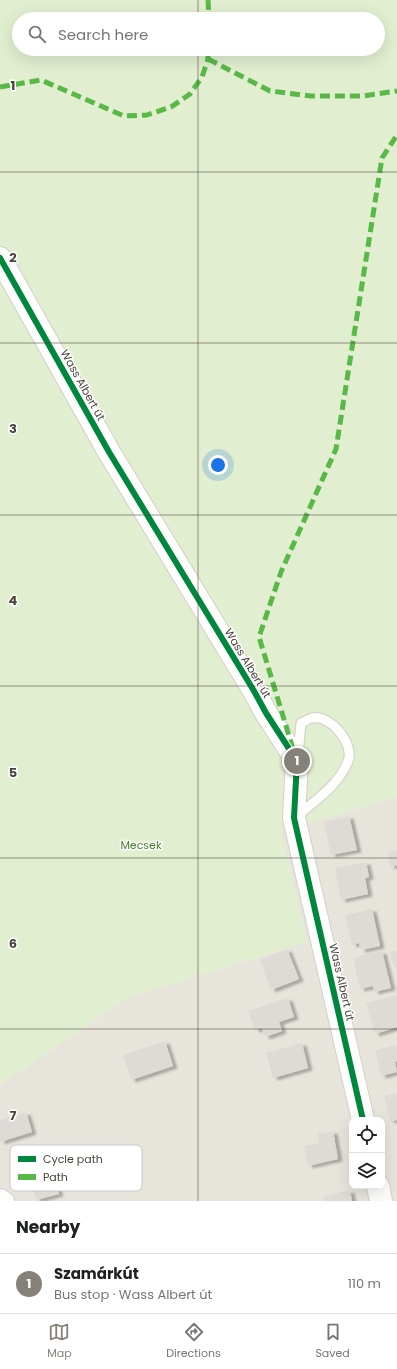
<!DOCTYPE html>
<meta charset="utf-8">
<style>
body{margin:0;font-family:Poppins,sans-serif;background:#f2f2f2;color:#202124}
.controls{position:absolute;right:12px;bottom:12px;display:grid;overflow:hidden;border-radius:8px;box-shadow:0 4px 16px #0002}
.controls button{width:36px;height:36px;display:grid;place-items:center;padding:0;border:0;border-bottom:1px solid #e0e0e0;background:#fff;color:#202124;font:20px sans-serif}
.you{position:absolute;left:218px;top:465px;width:14px;height:14px;margin:-10px;border:3px solid #fff;border-radius:50%;background:#1a73e8;box-shadow:0 0 0 6px #1a73e833}
.badge{display:grid;place-items:center;width:26px;height:26px;border-radius:50%;background:#868178;color:#fff;font-size:13px;font-weight:700}
.pin{position:absolute;translate:-50% -50%;border:2px solid #fff;box-shadow:0 1px 4px #0006}
.list{margin:0;padding:0;list-style:none}
h2{display:flex;justify-content:space-between;align-items:center;height:52px;margin:0;padding:0 16px;font-size:17px}
h2 small{font-size:13px;font-weight:400;color:#757577}
.list li{display:grid;grid-template-columns:26px 1fr auto;gap:12px;align-items:center;box-sizing:border-box;height:60px;padding:0 16px;border-top:1px solid #e0e0e0}
.list b{display:block;font-size:15px;white-space:nowrap}
.list p{margin:0;font-size:13px;white-space:nowrap;color:#757577}
.list em{font-size:13px;font-style:normal;color:#757577}
.icon{flex:none;width:22px;height:22px;fill:none;stroke:currentColor;stroke-width:2;stroke-linecap:round;stroke-linejoin:round}
.map{position:relative;flex:none;width:397px;height:1201px;overflow:hidden}
.search{position:absolute;background:#fff;box-shadow:0 4px 16px #0002;left:12px;right:12px;top:12px;height:44px;display:flex;align-items:center;gap:10px;box-sizing:border-box;padding:0 14px;border-radius:22px;color:#757577;font-size:15px}
.sheet{height:112px;background:#fff}
nav{display:flex;justify-content:space-around;align-items:center;box-sizing:border-box;height:56px;border-top:1px solid #e0e0e0;background:#fff;font-size:11px;color:#757577}
nav a{display:grid;justify-items:center;gap:2px}
nav .on{color:#868178}
.map>svg:first-child{display:block}
.residential{fill:#e7e4dc;fill-rule:evenodd}
.green{fill:#e1eecf;fill-rule:evenodd}
.building{fill:#dedbd6;filter:url(#shadow)}
.lines{fill:none;stroke-linecap:round;stroke-linejoin:round}
.service-casing{stroke:#d2d0cb;stroke-width:11}
.minor-casing{stroke:#d2d0cb;stroke-width:20}
.tertiary-casing{stroke:#d2d0cb;stroke-width:24}
.service{stroke:#fdfdfc;stroke-width:9}
.minor{stroke:#fdfdfc;stroke-width:18}
.tertiary{stroke:#fdfdfc;stroke-width:22}
.quiet{stroke:#58b947;stroke-width:5;stroke-dasharray:10 5;stroke-linecap:butt}
.cycleway-casing{stroke:#fff;stroke-width:8}
.cycleway{stroke:#00873e;stroke-width:6}
.grid{fill:none;stroke:#4b4439;stroke-width:1;stroke-opacity:0.55}
.labels{text-anchor:middle;dominant-baseline:central;stroke-width:3;stroke-linejoin:round;paint-order:stroke}
.street-label{font-size:11px;fill:#4b4439;stroke:#fff}
.park-label{font-size:11px;fill:#4a7f2a;stroke:#fff}
.key{fill:#fff;stroke:#c9c7c4;stroke-width:1}
.key-label{font-size:11px;fill:#4b4439}
.grid-label{font-size:13px;text-anchor:middle;font-weight:bold;fill:#4b4439;stroke:#fff;stroke-width:3;stroke-linejoin:round;paint-order:stroke}
</style>
<div class="map">
<svg width="397" height="1201" viewBox="0 0 397 1201">
<defs>
<filter id="shadow"><feDropShadow dx="4.5" dy="2.5" stdDeviation="1" flood-color="#0004"/></filter>
</defs>
<rect width="100%" height="100%" fill="#f4f2ee"/>
<!-- residential -->
<path class="residential" d="M397 797V1201H0V1085L127 998 307 942 281 831ZM352 1120H382V1186H352Z"/>
<!-- green -->
<path class="green" d="M0 0H397V797L281 831 307 942 127 998 0 1085ZM19 19H378V49H19Z"/>
<!-- building -->
<g class="building">
<path d="M349 816 357 850 331 855 324 822Z"/>
<path d="M397 850V865L390 867 388 852Z"/>
<path d="M366 862 369 877 365 878 368 894 341 900 335 868Z"/>
<path d="M372 909 380 946 361 950 359 943 352 945 345 915Z"/>
<path d="M287 949 299 979 271 990 260 960Z"/>
<path d="M382 951 391 988 374 992 373 986 360 989 353 958Z"/>
<path d="M397 951V964L393 965 390 952Z"/>
<path d="M397 995V1027L375 1034 366 1003Z"/>
<path d="M288 998 294 1017 279 1022 282 1031 265 1037 262 1028 255 1030 248 1011Z"/>
<path d="M165 1041 173 1066 131 1080 123 1055Z"/>
<path d="M302 1043 308 1068 273 1078 266 1053Z"/>
<path d="M397 1045V1061L395 1062 397 1072 381 1076 375 1050Z"/>
<path d="M397 1093V1120L390 1121 384 1096Z"/>
<path d="M26 1112 32 1132 0 1142V1120Z"/>
<path d="M333 1131 338 1159 308 1166 304 1146 319 1143 318 1134Z"/>
<path d="M62 1147 69 1172 54 1176 59 1194 36 1200 24 1158Z"/>
<path d="M350 1190 352 1201H324L323 1197Z"/>
</g>
<g class="lines">
<defs>
<path id="service" d="M297 816C316 800 339 785 348 761 355 744 330 714 312 718 308 719 304 722 301 723L298 755"/>
<path id="minor" d="M0 1198 5 1201"/>
<g id="tertiary">
<path d="M0 258 109 452 254 691 266 713 297 761 294 818 363 1120"/>
<path d="M378 1186 381 1201"/>
</g>
</defs>
<!-- service casing -->
<use href="#service" class="service-casing"/>
<!-- minor casing -->
<use href="#minor" class="minor-casing"/>
<!-- tertiary casing -->
<use href="#tertiary" class="tertiary-casing"/>
<!-- service -->
<use href="#service" class="service"/>
<!-- minor -->
<use href="#minor" class="minor"/>
<!-- tertiary -->
<use href="#tertiary" class="tertiary"/>
<!-- quiet -->
<g class="quiet">
<path d="M208 0 209 19"/>
<path d="M208 59 270 91 311 96H363L397 91"/>
<path d="M0 87 41 80 124 116 147 115 171 107 190 94 202 77 208 59V49"/>
<path d="M293 749 259 637 281 572 336 449 382 158 397 135"/>
</g>
<defs>
<path id="cycleway" d="M0 258 109 452 254 691 266 713 297 761 294 818 363 1120"/>
</defs>
<!-- cycleway casing -->
<use href="#cycleway" class="cycleway-casing"/>
<!-- cycleway -->
<use href="#cycleway" class="cycleway"/>
</g>
<!-- grid -->
<path class="grid" d="M198 0V19M198 49V1201M0 172H397M0 343H397M0 515H397M0 686H397M0 858H397M0 1029H397"/>
<g class="labels">
<!-- street labels -->
<g class="street-label">
<text transform="translate(83 385) rotate(61)">Wass Albert út</text>
<text transform="translate(248 663) rotate(59)">Wass Albert út</text>
<text transform="translate(342 982) rotate(77)">Wass Albert út</text>
</g>
<!-- park labels -->
<g class="park-label">
<text x="141" y="845">Mecsek</text>
</g>
</g>
<!-- legend -->
<rect x="10" y="1145" width="132" height="46" rx="6" class="key"/>
<rect x="18" y="1156" width="18" height="6" fill="#00873e"/>
<rect x="18" y="1174" width="18" height="6" fill="#58b947"/>
<g class="key-label">
<text x="43" y="1163">Cycle path</text>
<text x="43" y="1181">Path</text>
</g>
<g class="grid-label">
<text x="13" y="90">1</text>
<text x="13" y="262">2</text>
<text x="13" y="433">3</text>
<text x="13" y="605">4</text>
<text x="13" y="777">5</text>
<text x="13" y="948">6</text>
<text x="13" y="1120">7</text>
</g>
</svg>
<div class="controls">
<button><svg class="icon" aria-label="locate" viewBox="0 0 24 24"><circle cx="12" cy="12" r="6"/><path d="M12 2v4M12 18v4M2 12h4M18 12h4"/></svg></button>
<button><svg class="icon" aria-label="layers" viewBox="0 0 24 24"><path d="M12 4l9 5-9 5-9-5zM3 14l9 5 9-5"/></svg></button>
</div>
<div class="you"></div>
<div class="pin badge" style="left:297px;top:761px">1</div>
<div class="search"><svg class="icon" aria-label="search" viewBox="0 0 24 24"><circle cx="10" cy="10" r="6"/><path d="M15 15l6 6"/></svg>Search here</div>
</div>
<section class="sheet">
<h2>Nearby<small></small></h2>
<ul class="list">
<li><span class="badge">1</span><div><b>Szamárkút</b><p>Bus stop · Wass Albert út</p></div><em>110 m</em></li>
</ul>
</section>
<nav>
<a class="on"><svg class="icon" aria-label="map" viewBox="0 0 24 24"><path d="M3 6l6-2 6 2 6-2v14l-6 2-6-2-6 2zM9 4v14M15 6v14"/></svg>Map</a>
<a><svg class="icon" aria-label="directions" viewBox="0 0 24 24"><path d="M12 3l9 9-9 9-9-9zM9 14v-3h6M13 9l2 2-2 2"/></svg>Directions</a>
<a><svg class="icon" aria-label="saved" viewBox="0 0 24 24"><path d="M7 4h10v16l-5-4-5 4z"/></svg>Saved</a>
</nav>
